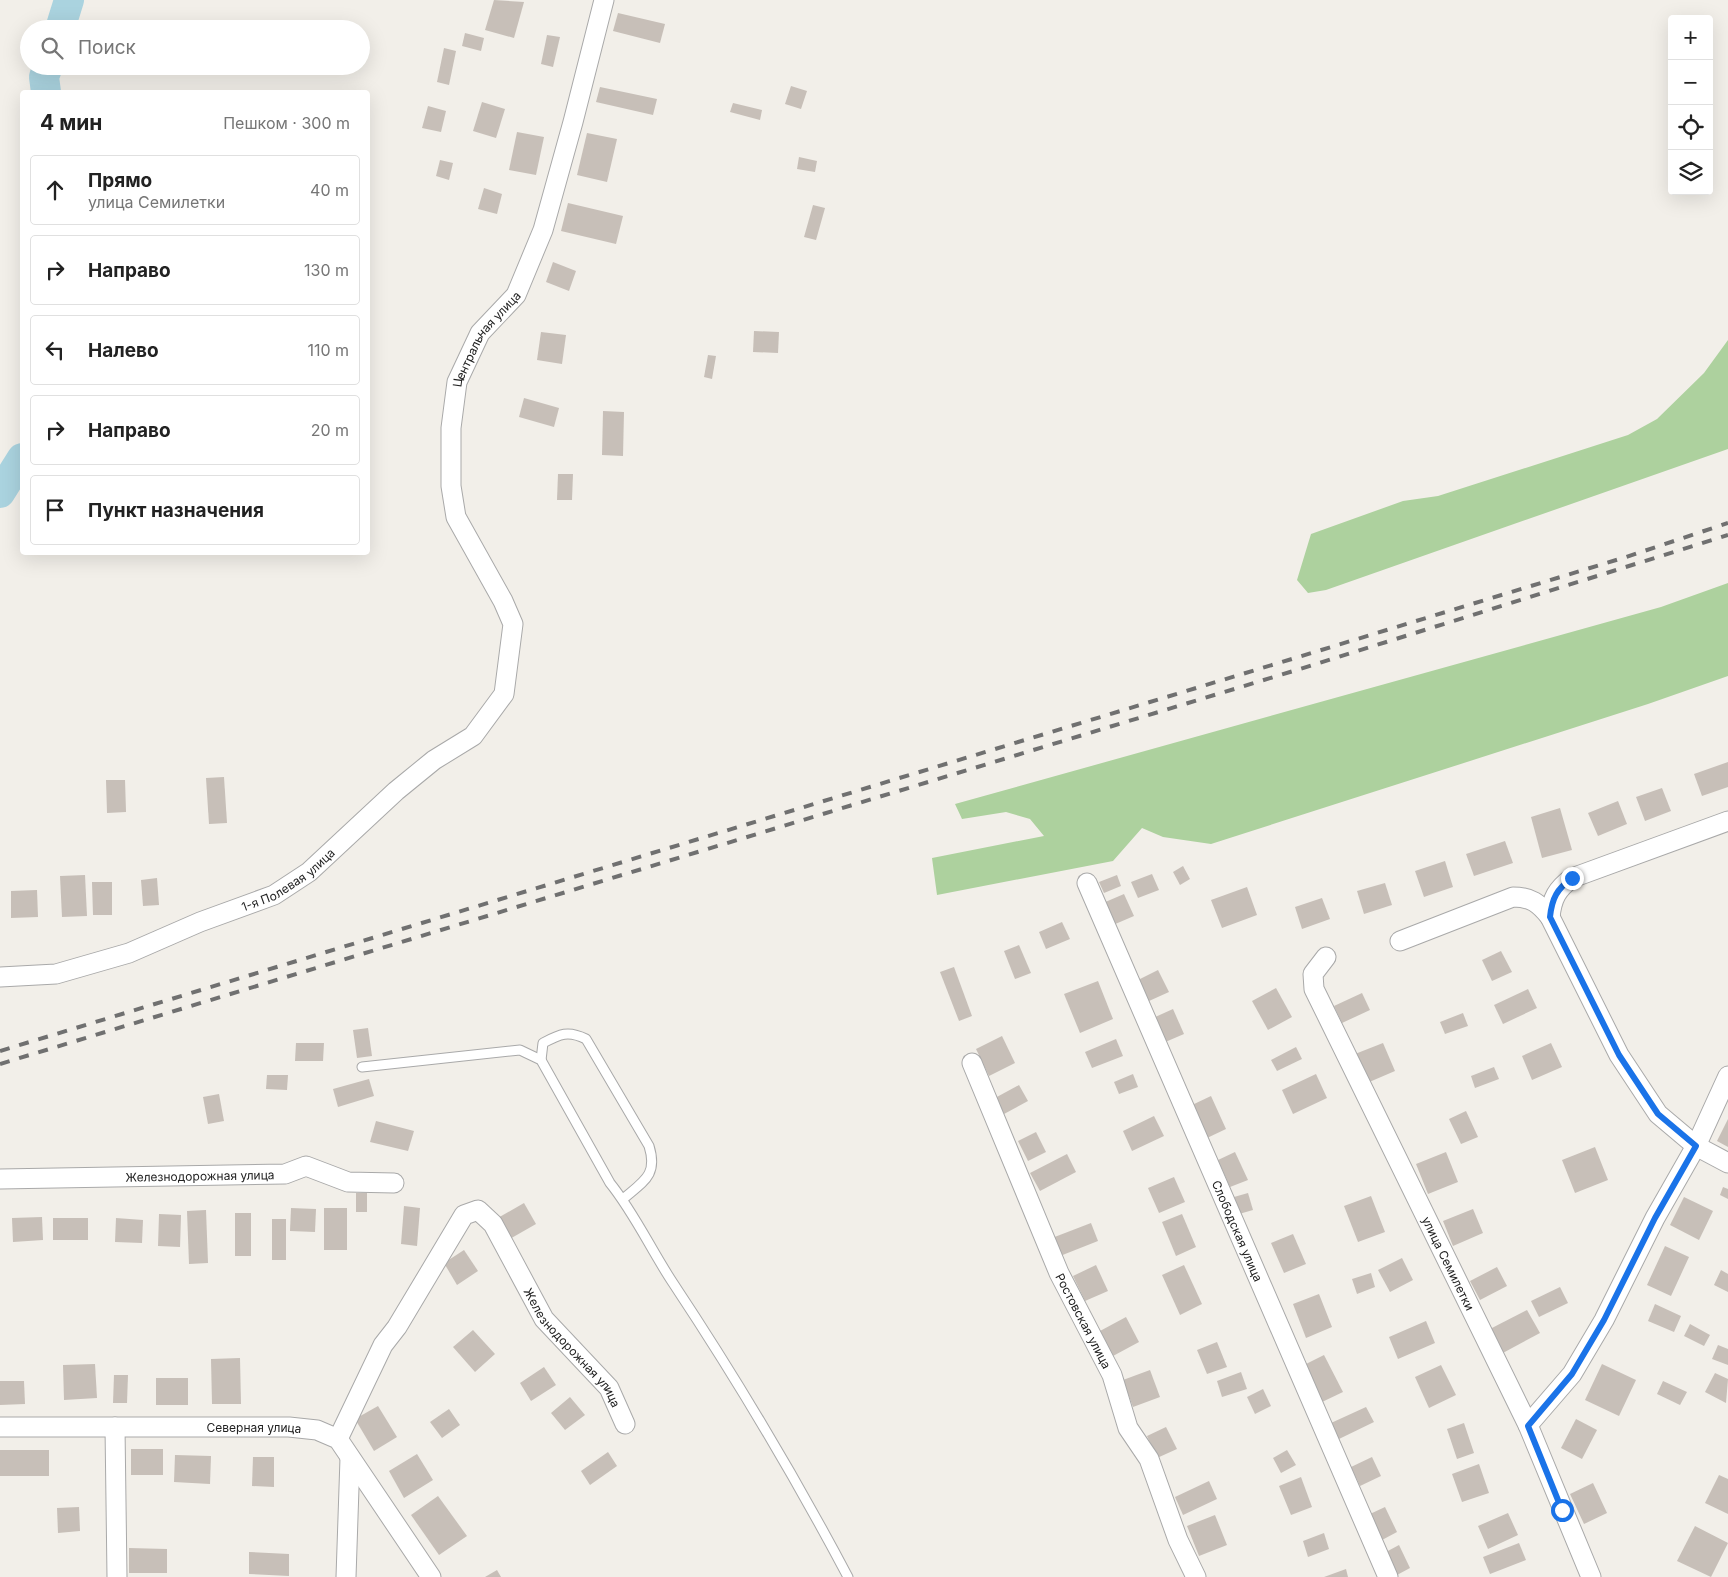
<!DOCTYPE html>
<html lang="ru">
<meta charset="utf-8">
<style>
body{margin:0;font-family:Inter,sans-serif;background:#f2f2f2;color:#222}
.controls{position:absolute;right:15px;top:15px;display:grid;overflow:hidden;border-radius:5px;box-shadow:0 5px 20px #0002}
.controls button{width:45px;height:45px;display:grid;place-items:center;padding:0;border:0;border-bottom:1px solid #e0e0e0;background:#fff;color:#222;font:25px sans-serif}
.stop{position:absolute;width:15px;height:15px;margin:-11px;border:4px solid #1a73e8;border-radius:50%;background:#fff}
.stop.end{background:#1a73e8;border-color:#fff;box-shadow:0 1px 5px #0008}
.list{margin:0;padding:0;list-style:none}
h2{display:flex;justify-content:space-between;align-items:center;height:65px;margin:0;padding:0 20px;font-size:21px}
h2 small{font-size:16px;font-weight:400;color:#767676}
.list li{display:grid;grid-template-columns:32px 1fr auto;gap:15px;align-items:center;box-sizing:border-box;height:70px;margin:0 10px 10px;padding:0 10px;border:1px solid #e0e0e0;border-radius:5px}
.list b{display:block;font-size:19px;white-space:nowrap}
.list p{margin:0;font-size:16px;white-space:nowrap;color:#767676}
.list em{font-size:16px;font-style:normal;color:#767676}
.icon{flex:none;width:28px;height:28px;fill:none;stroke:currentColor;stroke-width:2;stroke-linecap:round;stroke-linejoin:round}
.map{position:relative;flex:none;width:1728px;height:1577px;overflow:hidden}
.search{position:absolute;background:#fff;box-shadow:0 5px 20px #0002;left:20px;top:20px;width:350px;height:55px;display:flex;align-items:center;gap:12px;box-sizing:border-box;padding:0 18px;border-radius:28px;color:#767676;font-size:19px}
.panel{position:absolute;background:#fff;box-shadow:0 5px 20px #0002;left:20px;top:90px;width:350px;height:465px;border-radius:5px}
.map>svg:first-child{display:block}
.forest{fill:#add19e}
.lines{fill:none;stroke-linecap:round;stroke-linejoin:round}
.river{stroke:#aad3df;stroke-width:30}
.building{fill:#c7bfb8}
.lane-casing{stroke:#a9a9a9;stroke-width:11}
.street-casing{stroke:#a9a9a9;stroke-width:21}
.lane{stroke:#fff;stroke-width:9}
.street{stroke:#fff;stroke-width:19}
.rail{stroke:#707070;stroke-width:4;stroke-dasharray:10 10;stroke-linecap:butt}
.route{stroke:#1a73e8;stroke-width:6}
.labels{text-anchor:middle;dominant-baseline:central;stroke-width:4;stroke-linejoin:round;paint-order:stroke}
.street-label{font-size:12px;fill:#222;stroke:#fff}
</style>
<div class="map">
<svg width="1728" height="1577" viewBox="0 0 1728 1577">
<rect width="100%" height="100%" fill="#f2efe9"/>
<!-- forest -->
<g class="forest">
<path d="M1728 340V449L1326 590 1308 593 1297 580 1311 534 1403 501 1438 496 1628 435 1657 419 1704 373Z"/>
<path d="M1728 583V676L1648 704 1211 844 1163 837 1142 828 1113 861 937 895 932 858 1044 836 1030 819 1006 812 962 819 955 804 1661 607Z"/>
</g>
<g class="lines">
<!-- river -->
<g class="river">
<path d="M60 29 69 0"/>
<path d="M46 92 44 77 48 66"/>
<path d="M0 493 22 458"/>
</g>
</g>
<!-- building -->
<g class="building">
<path d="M494 0 524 2 514 38 485 30Z"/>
<path d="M618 13 665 24 660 43 613 31Z"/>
<path d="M465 33 484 38 481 51 462 46Z"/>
<path d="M547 35 560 37 553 67 541 64Z"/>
<path d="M444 48 456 51 449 85 437 82Z"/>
<path d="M791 86 807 91 801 109 785 104Z"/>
<path d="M600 87 657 99 653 115 596 102Z"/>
<path d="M482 102 505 109 496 138 473 131Z"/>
<path d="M733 103 762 110 760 120 730 112Z"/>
<path d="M428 106 446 111 441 132 422 128Z"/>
<path d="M517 132 544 137 536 175 509 170Z"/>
<path d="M587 133 617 139 607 182 577 175Z"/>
<path d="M799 157 817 161 815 172 797 169Z"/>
<path d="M440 160 453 163 449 180 436 176Z"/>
<path d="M484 188 502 194 497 214 478 209Z"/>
<path d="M568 203 623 216 616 244 561 231Z"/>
<path d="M813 205 825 208 816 240 804 237Z"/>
<path d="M553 262 576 271 569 291 546 282Z"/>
<path d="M754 331 779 332 778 353 753 352Z"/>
<path d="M541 332 566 335 562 364 537 360Z"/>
<path d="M708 355 716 356 712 379 704 377Z"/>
<path d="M524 398 559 408 554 427 519 417Z"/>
<path d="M603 411 624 412 623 456 602 455Z"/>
<path d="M558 474H573L572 500H557Z"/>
<path d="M1728 762V787L1702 796 1694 774Z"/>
<path d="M224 777 227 823 209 824 206 778Z"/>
<path d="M106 780H125L126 812 107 813Z"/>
<path d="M1662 788 1671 811 1645 821 1636 797Z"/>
<path d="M1618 801 1627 824 1598 836 1588 813Z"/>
<path d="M1560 808 1572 850 1542 858 1531 817Z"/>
<path d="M1505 841 1513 863 1474 876 1466 854Z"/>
<path d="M1445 861 1453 887 1424 897 1415 871Z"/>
<path d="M1183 866 1190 879 1180 885 1173 872Z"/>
<path d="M1152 874 1159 890 1138 898 1131 882Z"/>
<path d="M85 875 87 916 62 917 60 876Z"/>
<path d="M1117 875 1121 886 1104 893 1099 882Z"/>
<path d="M157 878 159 905 143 906 141 880Z"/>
<path d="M92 882H112V915H93Z"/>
<path d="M1385 883 1392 905 1364 914 1357 891Z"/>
<path d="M1247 887 1257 915 1222 928 1211 900Z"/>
<path d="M37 890 38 917 11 918V891Z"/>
<path d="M1124 894 1134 916 1113 925 1103 903Z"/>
<path d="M1322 898 1330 919 1302 929 1295 907Z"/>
<path d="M1062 922 1070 939 1046 949 1039 932Z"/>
<path d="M1019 945 1031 973 1015 979 1004 951Z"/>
<path d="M1501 951 1512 972 1492 981 1482 960Z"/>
<path d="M954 967 972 1016 959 1021 940 972Z"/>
<path d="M1158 970 1169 992 1149 1001 1138 980Z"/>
<path d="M1098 981 1113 1019 1080 1033 1064 994Z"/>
<path d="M1276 988 1292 1017 1268 1030 1252 1001Z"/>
<path d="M1528 989 1537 1008 1503 1024 1494 1005Z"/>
<path d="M1362 993 1370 1010 1342 1023 1334 1006Z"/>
<path d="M1173 1009 1184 1034 1163 1043 1153 1018Z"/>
<path d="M1463 1013 1468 1026 1445 1034 1440 1022Z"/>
<path d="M368 1028 372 1056 357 1058 353 1030Z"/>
<path d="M1002 1036 1015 1063 989 1076 976 1049Z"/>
<path d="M1116 1039 1123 1056 1092 1068 1085 1052Z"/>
<path d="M296 1043H324L323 1061H295Z"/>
<path d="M1383 1043 1395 1071 1367 1083 1355 1054Z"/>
<path d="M1551 1043 1562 1067 1532 1080 1522 1056Z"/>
<path d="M1296 1047 1302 1059 1277 1071 1271 1060Z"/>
<path d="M1494 1067 1499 1079 1475 1088 1471 1076Z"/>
<path d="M1133 1074 1138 1087 1119 1094 1114 1082Z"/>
<path d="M1316 1074 1327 1098 1293 1114 1282 1090Z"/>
<path d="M267 1075H288L287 1090 266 1089Z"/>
<path d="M369 1079 374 1096 338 1107 333 1089Z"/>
<path d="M1019 1085 1028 1101 1004 1114 995 1098Z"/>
<path d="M219 1094 224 1121 208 1124 203 1097Z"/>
<path d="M1211 1096 1226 1129 1207 1138 1192 1105Z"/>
<path d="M1466 1111 1478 1137 1461 1144 1449 1119Z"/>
<path d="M1154 1116 1164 1136 1132 1151 1123 1131Z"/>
<path d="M1728 1119V1147L1717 1141Z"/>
<path d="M376 1121 414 1131 408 1151 370 1142Z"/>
<path d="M1036 1132 1046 1152 1028 1161 1018 1141Z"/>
<path d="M1595 1147 1608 1180 1575 1193 1562 1160Z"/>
<path d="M1235 1152 1248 1180 1230 1187 1218 1160Z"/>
<path d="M1446 1152 1458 1182 1428 1194 1416 1164Z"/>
<path d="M1067 1154 1076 1172 1040 1191 1030 1173Z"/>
<path d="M1174 1177 1185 1202 1159 1213 1148 1188Z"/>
<path d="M1723 1187 1728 1189V1199L1720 1195Z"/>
<rect x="356" y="1193" width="11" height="19"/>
<path d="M1248 1193 1253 1210 1239 1214 1234 1197Z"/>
<path d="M1371 1196 1385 1232 1358 1242 1344 1206Z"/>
<path d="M1684 1197 1713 1211 1699 1240 1670 1225Z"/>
<path d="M524 1203 536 1224 508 1240 496 1219Z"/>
<path d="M404 1206 420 1208 417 1246 401 1244Z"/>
<path d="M291 1208 316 1209 315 1232 290 1231Z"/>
<rect x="324" y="1208" width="23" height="42"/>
<path d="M1473 1209 1483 1233 1453 1246 1443 1221Z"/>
<path d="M206 1210 208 1263 189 1264 187 1211Z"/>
<rect x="235" y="1213" width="16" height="43"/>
<path d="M159 1214 181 1215 180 1247 158 1246Z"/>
<path d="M1182 1214 1196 1247 1176 1256 1162 1222Z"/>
<path d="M42 1217 43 1240 13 1242 12 1218Z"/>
<rect x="53" y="1218" width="35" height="22"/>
<path d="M116 1218 143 1220 142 1243 115 1242Z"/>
<rect x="272" y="1219" width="14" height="41"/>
<path d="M1091 1223 1098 1241 1060 1256 1052 1238Z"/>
<path d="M1293 1234 1306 1264 1284 1273 1271 1243Z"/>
<path d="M1665 1246 1689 1257 1671 1296 1647 1285Z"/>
<path d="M464 1250 478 1271 457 1285 444 1263Z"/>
<path d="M1402 1258 1413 1280 1390 1292 1378 1270Z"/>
<path d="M1096 1265 1108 1291 1085 1301 1073 1276Z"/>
<path d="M1184 1265 1202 1304 1180 1315 1162 1275Z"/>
<path d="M1497 1267 1507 1286 1480 1300 1470 1281Z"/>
<path d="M1721 1270 1728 1274V1292L1714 1285Z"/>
<path d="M1371 1273 1375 1287 1357 1294 1352 1279Z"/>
<path d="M1560 1287 1568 1303 1539 1317 1531 1301Z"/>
<path d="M1319 1294 1332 1327 1306 1338 1293 1304Z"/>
<path d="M1655 1304 1681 1316 1674 1332 1648 1321Z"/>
<path d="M1527 1310 1540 1333 1501 1354 1488 1330Z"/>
<path d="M1126 1317 1139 1342 1113 1356 1100 1331Z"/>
<path d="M1426 1321 1435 1343 1398 1359 1389 1337Z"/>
<path d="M1690 1324 1710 1335 1704 1346 1684 1336Z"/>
<path d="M473 1330 495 1354 475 1372 453 1347Z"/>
<path d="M1217 1342 1227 1367 1207 1374 1197 1350Z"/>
<path d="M1718 1345 1728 1349V1365L1712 1359Z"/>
<path d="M1324 1355 1343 1392 1322 1402 1304 1365Z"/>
<path d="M240 1358 241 1404H212L211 1359Z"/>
<path d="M95 1364 97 1398 64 1400 63 1365Z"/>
<path d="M1602 1364 1636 1380 1619 1416 1585 1400Z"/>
<path d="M1441 1365 1456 1395 1429 1408 1415 1377Z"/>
<path d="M544 1367 556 1385 531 1401 520 1383Z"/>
<path d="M1150 1370 1160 1397 1133 1407 1123 1380Z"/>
<path d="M1241 1372 1247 1389 1222 1397 1217 1381Z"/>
<path d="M1715 1373 1728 1379 1726 1403 1705 1392Z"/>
<path d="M114 1375H128L127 1403H113Z"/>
<rect x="156" y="1378" width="32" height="27"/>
<path d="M0 1381H24L25 1404 0 1405Z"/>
<path d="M1663 1381 1687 1392 1680 1405 1657 1394Z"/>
<path d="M1263 1389 1271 1406 1255 1414 1247 1397Z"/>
<path d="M570 1397 585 1415 565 1430 551 1413Z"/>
<path d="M378 1406 397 1437 374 1451 355 1419Z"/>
<path d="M1366 1407 1374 1422 1339 1439 1331 1423Z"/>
<path d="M449 1409 460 1425 442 1438 430 1422Z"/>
<path d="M1576 1419 1597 1430 1582 1459 1561 1448Z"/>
<path d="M1464 1423 1474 1453 1457 1459 1447 1429Z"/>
<path d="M1166 1427 1177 1449 1157 1458 1147 1436Z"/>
<rect x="131" y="1449" width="32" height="26"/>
<rect x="0" y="1450" width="49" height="26"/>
<path d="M1287 1450 1296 1465 1281 1473 1273 1458Z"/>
<path d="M608 1452 617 1466 590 1485 581 1471Z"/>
<path d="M417 1454 433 1480 404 1498 389 1471Z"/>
<path d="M175 1455 211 1456 210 1484 174 1482Z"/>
<path d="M253 1457H274V1487L252 1486Z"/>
<path d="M1372 1457 1381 1476 1360 1486 1351 1467Z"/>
<path d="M1479 1464 1489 1493 1462 1502 1452 1474Z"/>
<path d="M1719 1475 1728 1479V1514L1705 1503Z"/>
<path d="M1301 1477 1312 1507 1291 1515 1279 1486Z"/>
<path d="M1209 1481 1217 1499 1183 1515 1175 1497Z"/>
<path d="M1593 1483 1607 1513 1584 1524 1570 1494Z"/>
<path d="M438 1496 467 1536 439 1555 411 1515Z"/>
<path d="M79 1507 80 1531 58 1533 57 1508Z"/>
<path d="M1385 1507 1397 1532 1382 1540 1370 1514Z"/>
<path d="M1508 1513 1518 1535 1488 1549 1478 1526Z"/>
<path d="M1215 1515 1227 1545 1199 1556 1187 1526Z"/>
<path d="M1695 1526 1728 1543 1711 1577 1677 1561Z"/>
<path d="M1324 1533 1329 1549 1308 1557 1303 1541Z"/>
<path d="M1519 1543 1526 1560 1490 1574 1483 1557Z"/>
<path d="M1399 1545 1410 1568 1397 1575 1386 1552Z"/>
<path d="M129 1548 167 1549V1573H129Z"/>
<path d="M249 1552 289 1554V1576L249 1574Z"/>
<path d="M1346 1569 1348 1577H1324Z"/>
<path d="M497 1570 501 1577H485Z"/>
</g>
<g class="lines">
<defs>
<g id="lane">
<path d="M541 1060 543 1043C560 1034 568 1030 586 1039L649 1146C658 1175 644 1181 623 1199"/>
<path d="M362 1067 520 1050 541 1060 610 1183C635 1214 651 1250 673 1283 736 1378 795 1477 848 1577"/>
</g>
<g id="street">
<path id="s1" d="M1087 883 1388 1577"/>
<path d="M1550 917 1619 1055 1658 1114 1696 1146 1728 1163"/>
<path d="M1400 941 1513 897C1531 897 1539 903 1550 917 1552 898 1557 889 1572 878L1728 821"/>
<path id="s2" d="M1326 957 1313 974 1314 989 1528 1425 1591 1577"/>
<path id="s3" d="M0 977 56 974 129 953 200 922 274 895 309 872 396 791 434 760 473 736 504 694 513 624 503 601 456 517 451 486V428L457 382 480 333 516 295 543 230 573 122 604 0"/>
<path id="s4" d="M972 1063 1059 1273 1112 1375 1128 1428 1149 1459 1178 1540 1196 1577"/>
<path id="s5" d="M0 1179 285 1174 306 1166 348 1182 394 1183"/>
<path d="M1528 1425 1572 1374 1604 1320 1655 1218 1696 1146 1728 1076"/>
<path id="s6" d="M0 1427H289L317 1430 338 1439 431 1577"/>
<path d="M115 1427 117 1577"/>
<path id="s7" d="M338 1439 383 1345 397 1327 464 1215 478 1210 493 1224 544 1319 609 1388 625 1424"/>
<path d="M346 1577 350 1458"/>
</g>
</defs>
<!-- lane casing -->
<use href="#lane" class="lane-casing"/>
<!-- street casing -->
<use href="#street" class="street-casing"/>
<!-- lane -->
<use href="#lane" class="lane"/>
<!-- street -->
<use href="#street" class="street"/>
<!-- rail -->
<g class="rail">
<path d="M0 1051 1295 658 1626 557 1728 523"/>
<path d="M0 1064 1300 669 1728 535"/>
</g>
</g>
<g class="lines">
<!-- route -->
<path class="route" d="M1562 1510 1528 1426 1572 1374 1604 1320 1655 1218 1696 1146 1658 1114 1619 1055 1550 917C1552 898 1557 889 1572 878"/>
</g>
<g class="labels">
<!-- street labels -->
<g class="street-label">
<text stroke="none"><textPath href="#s3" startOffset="976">Центральная улица</textPath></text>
<text stroke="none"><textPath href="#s3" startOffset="308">1-я Полевая улица</textPath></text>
<text stroke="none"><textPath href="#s5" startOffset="200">Железнодорожная улица</textPath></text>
<text stroke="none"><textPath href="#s1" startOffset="379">Слободская улица</textPath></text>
<text stroke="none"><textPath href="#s2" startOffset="342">улица Семилетки</textPath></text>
<text stroke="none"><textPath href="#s4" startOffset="281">Ростовская улица</textPath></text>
<text stroke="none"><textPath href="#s7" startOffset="441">Железнодорожная улица</textPath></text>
<text stroke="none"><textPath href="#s6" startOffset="254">Северная улица</textPath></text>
</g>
</g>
</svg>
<div class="controls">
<button>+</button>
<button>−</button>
<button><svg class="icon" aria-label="locate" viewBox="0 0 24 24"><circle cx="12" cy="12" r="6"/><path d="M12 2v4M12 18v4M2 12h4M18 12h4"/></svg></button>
<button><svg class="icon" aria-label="layers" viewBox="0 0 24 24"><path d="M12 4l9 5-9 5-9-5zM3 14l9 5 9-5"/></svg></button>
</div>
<div class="stop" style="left:1562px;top:1510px"></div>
<div class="stop end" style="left:1572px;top:878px"></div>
<div class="search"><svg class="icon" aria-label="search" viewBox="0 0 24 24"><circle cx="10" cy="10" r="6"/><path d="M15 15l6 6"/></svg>Поиск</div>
<section class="panel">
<h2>4 мин<small>Пешком · 300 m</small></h2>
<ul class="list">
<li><svg class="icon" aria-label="ahead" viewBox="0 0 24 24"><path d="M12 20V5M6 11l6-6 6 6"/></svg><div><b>Прямо</b><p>улица Семилетки</p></div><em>40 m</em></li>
<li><svg class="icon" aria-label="right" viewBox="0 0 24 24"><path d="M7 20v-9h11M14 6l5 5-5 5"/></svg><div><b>Направо</b></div><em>130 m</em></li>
<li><svg class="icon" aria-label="left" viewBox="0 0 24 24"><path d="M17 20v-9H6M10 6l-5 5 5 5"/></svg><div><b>Налево</b></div><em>110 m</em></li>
<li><svg class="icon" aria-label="right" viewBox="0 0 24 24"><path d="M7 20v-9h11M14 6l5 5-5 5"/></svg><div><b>Направо</b></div><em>20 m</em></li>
<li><svg class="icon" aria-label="arrive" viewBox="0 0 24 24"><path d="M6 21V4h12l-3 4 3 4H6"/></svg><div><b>Пункт назначения</b></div></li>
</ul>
</section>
</div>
